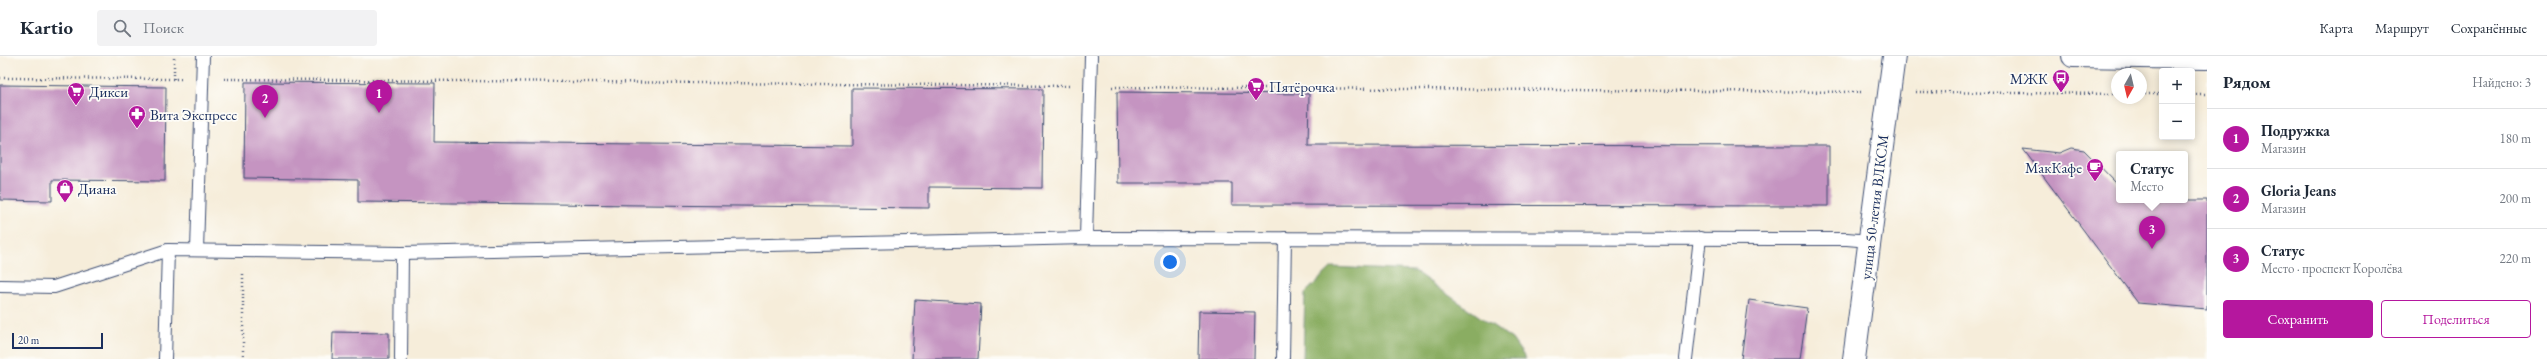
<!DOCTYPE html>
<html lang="ru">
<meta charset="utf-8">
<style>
body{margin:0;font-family:"EB Garamond",serif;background:#f2f2f3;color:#1f2937}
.controls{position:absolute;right:12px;top:12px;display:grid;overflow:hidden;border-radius:4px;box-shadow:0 2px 10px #0003}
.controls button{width:36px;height:36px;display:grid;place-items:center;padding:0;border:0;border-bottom:1px solid #e0e1e3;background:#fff;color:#1f2937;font:20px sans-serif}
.compass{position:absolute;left:2111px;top:12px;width:36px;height:36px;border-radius:50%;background:#fff;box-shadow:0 2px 10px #0003;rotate:188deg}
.scale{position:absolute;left:12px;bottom:10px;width:91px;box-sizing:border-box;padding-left:4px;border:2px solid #1b2f5e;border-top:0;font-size:11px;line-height:14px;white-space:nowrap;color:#1b2f5e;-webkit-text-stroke:3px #fdfcf7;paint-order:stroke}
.you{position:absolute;left:1170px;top:206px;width:14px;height:14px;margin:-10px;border:3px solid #fff;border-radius:50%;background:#1a73e8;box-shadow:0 0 0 6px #1a73e833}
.badge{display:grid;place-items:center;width:26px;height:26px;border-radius:50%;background:#b5179e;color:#fff;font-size:13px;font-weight:700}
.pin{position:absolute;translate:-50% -33px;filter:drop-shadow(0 1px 2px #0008)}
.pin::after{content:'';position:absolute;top:21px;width:14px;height:12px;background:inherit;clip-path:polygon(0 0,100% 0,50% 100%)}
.popup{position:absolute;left:2116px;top:95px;width:72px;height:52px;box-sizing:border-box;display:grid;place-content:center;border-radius:4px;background:#fff;filter:drop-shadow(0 1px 3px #0005);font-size:13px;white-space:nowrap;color:#747a83}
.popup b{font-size:15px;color:#1f2937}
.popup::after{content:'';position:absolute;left:50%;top:100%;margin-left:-8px;border:8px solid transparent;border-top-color:#fff}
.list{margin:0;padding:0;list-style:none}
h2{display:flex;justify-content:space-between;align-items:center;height:52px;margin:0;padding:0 16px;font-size:17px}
h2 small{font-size:13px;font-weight:400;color:#747a83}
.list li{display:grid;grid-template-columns:26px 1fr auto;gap:12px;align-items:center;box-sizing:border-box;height:60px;padding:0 16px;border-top:1px solid #e0e1e3}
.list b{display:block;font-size:15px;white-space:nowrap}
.list p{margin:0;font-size:13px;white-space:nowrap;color:#747a83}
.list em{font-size:13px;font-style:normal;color:#747a83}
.actions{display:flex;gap:8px;padding:12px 16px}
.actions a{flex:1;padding:9px 0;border:1px solid #b5179e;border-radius:4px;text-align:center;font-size:14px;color:#b5179e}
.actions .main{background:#b5179e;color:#fff}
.icon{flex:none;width:22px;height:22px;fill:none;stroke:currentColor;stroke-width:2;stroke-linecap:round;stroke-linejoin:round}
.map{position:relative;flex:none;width:2207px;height:303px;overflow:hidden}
header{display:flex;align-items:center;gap:24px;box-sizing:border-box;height:56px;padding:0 20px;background:#fff;border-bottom:1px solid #e0e1e3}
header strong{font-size:19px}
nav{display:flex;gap:22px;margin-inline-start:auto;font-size:14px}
.search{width:280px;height:36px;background:#f2f2f3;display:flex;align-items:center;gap:10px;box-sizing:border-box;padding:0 14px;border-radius:4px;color:#747a83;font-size:15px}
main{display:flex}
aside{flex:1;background:#fff}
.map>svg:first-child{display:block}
.forest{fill:#8aad62;stroke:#526e60}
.building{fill:#c594c1}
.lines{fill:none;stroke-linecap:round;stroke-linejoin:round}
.lane-casing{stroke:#3c4c71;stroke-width:14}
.street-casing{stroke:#3c4c71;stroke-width:24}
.secondary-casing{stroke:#3c4c71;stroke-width:24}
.path{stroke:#3c4c71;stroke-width:2.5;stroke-dasharray:1 3;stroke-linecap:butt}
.lane{stroke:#fff;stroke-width:12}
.street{stroke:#fff;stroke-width:22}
.secondary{stroke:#fff;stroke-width:22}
.labels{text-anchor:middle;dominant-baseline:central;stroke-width:3.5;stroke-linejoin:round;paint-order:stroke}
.poi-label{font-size:15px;fill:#1b2f5e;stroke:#fdfcf7;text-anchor:start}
.street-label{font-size:15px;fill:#1b2f5e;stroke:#fdfcf7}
</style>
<header>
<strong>Kartio</strong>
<div class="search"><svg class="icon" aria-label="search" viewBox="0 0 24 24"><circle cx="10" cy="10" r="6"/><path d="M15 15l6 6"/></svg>Поиск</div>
<nav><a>Карта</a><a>Маршрут</a><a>Сохранённые</a></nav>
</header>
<main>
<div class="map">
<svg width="2207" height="303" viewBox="0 0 2207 303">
<rect width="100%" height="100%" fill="#fdfcf7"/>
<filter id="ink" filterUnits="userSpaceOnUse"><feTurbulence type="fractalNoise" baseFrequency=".025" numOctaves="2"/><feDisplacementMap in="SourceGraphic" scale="8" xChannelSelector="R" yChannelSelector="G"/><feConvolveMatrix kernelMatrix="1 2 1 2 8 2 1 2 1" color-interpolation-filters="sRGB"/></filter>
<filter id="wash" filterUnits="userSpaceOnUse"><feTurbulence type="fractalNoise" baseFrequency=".012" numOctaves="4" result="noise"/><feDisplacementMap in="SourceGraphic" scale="16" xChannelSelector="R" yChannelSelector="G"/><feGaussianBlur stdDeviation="0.9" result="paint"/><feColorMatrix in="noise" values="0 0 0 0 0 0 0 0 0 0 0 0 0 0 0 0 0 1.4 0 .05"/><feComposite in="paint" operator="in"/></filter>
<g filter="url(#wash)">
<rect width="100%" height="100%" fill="#f6edda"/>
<!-- forest -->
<path class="forest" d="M1332 211 1414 215 1512 283 1526 303H1303L1305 237Z"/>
<g id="blocks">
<!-- building -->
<g class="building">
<path d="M245 26 435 27 434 86 852 90V32L1043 33 1042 132 929 131V152L358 146V124L244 122Z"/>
<path d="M0 29 166 31 165 125 52 124V145L0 144Z"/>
<path d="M1117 36 1309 38 1308 89 1829 90V150L1232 149V127H1118Z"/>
<path d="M2071 92 2084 94 2119 130V144H2207V253L2138 247 2023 93 2059 97Z"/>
<path d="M915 244 981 248 978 303H912Z"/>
<path d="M1749 244 1807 252 1800 303H1741Z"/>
<path d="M1199 255 1255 256 1254 303H1198Z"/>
<path d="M333 276 389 277V303H332Z"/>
</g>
</g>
</g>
<g filter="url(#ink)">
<use href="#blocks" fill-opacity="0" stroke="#3c4c71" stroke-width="1"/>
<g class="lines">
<defs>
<g id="lane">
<path d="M1086 182 1091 0"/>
<path d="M197 194 203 0"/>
<path d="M0 230 54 231 168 194 402 197 1086 182 1847 183 1869 185"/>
<path d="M165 303 168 194"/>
<path d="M401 303 402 197"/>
<path d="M1283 303 1285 182"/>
<path d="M1686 303 1700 182"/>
</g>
<path id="street" d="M1854 303 1894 0"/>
<path id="secondary" d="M2073 0 2207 2"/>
</defs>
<!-- lane casing -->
<use href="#lane" class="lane-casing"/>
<!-- street casing -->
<use href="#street" class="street-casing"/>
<!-- secondary casing -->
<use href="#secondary" class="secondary-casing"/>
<!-- path -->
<g class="path">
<path d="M0 22 181 23"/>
<path d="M174 23V0"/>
<path d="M224 23 1069 30"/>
<path d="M1112 31 1863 36"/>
<path d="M1916 36 2117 38"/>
<path d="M2141 38H2162"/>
<path d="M2192 38H2207"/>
<path d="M243 303V218"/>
</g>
<!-- lane -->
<use href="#lane" class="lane"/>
<!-- street -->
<use href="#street" class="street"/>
<!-- secondary -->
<use href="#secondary" class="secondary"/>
</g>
</g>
<!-- icons -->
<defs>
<symbol id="bus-pin" viewBox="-11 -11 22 30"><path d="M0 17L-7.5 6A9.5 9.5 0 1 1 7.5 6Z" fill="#b5179e" stroke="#fdfcf7"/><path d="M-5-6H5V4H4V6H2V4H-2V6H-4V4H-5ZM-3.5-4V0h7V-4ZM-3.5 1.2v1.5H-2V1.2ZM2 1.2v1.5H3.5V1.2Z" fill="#fff"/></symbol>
<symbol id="supermarket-pin" viewBox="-11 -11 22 30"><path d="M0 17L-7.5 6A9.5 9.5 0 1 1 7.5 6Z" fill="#b5179e" stroke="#fdfcf7"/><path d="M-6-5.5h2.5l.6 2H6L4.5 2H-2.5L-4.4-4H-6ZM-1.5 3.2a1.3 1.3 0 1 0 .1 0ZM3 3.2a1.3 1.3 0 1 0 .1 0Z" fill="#fff"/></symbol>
<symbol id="pharmacy-pin" viewBox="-11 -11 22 30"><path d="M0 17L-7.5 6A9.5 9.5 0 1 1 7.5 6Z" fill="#b5179e" stroke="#fdfcf7"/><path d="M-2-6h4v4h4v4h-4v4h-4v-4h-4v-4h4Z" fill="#fff"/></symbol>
<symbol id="cafe-pin" viewBox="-11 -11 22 30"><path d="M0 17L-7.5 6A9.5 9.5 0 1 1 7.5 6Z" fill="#b5179e" stroke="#fdfcf7"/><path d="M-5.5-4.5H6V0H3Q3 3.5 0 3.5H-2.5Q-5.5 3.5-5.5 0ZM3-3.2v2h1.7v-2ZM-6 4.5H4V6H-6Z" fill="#fff"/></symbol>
<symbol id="shop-pin" viewBox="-11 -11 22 30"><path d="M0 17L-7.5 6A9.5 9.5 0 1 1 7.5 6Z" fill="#b5179e" stroke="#fdfcf7"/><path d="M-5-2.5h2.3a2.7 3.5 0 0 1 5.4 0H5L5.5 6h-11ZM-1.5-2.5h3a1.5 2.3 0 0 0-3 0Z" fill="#fff"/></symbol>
</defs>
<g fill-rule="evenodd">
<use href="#bus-pin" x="2051" y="12" width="20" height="27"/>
<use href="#supermarket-pin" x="1246" y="20" width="20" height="27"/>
<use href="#supermarket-pin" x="66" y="25" width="20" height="27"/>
<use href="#pharmacy-pin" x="127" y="48" width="20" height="27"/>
<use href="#cafe-pin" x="2085" y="101" width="20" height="27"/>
<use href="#shop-pin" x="55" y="122" width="20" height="27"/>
</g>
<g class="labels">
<!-- poi labels -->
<g class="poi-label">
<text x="2048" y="22" text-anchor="end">МЖК</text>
<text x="1269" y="30">Пятёрочка</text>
<text x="89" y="35">Дикси</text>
<text x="150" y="58">Вита Экспресс</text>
<text x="2082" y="111" text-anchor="end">МакКафе</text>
<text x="78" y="132">Диана</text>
</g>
<!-- street labels -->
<g class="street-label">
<text transform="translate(1874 151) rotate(-83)">улица 50-летия ВЛКСМ</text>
</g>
</g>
</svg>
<div class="controls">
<button>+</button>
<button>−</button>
</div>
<svg class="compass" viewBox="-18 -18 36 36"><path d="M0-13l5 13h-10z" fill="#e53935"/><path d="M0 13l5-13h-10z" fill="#747a83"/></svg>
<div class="scale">20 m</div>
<div class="you"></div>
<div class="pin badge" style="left:379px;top:57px">1</div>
<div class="pin badge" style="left:265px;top:62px">2</div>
<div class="pin badge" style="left:2152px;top:193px">3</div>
<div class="popup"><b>Статус</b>Место</div>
</div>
<aside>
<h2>Рядом<small>Найдено: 3</small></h2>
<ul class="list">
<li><span class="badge">1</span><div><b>Подружка</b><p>Магазин</p></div><em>180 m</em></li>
<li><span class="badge">2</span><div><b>Gloria Jeans</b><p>Магазин</p></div><em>200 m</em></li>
<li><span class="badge">3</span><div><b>Статус</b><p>Место · проспект Королёва</p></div><em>220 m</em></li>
</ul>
<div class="actions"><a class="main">Сохранить</a><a>Поделиться</a></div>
</aside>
</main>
